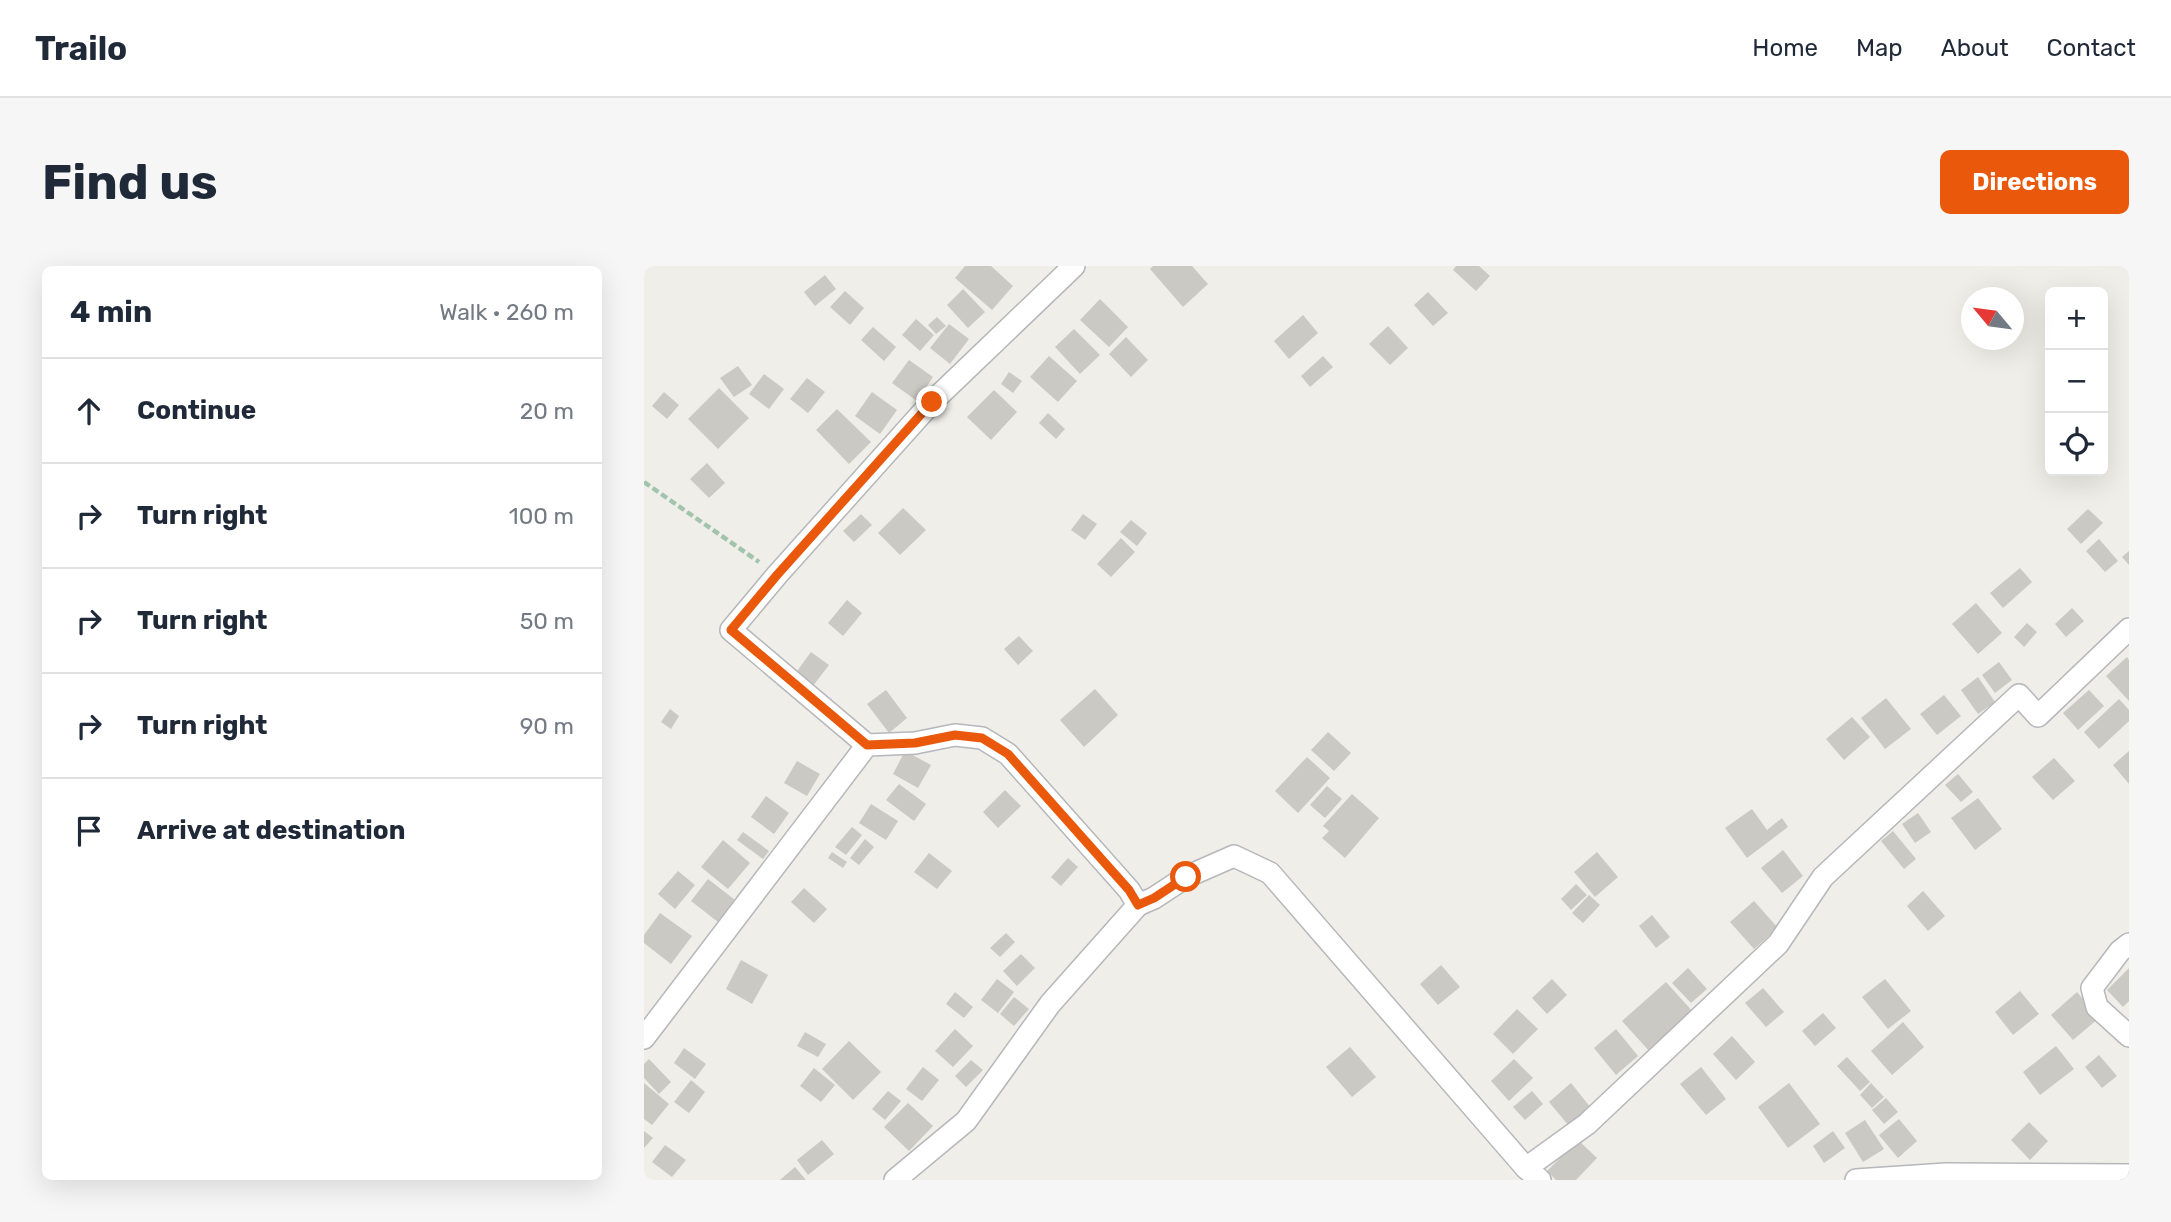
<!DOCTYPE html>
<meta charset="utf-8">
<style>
body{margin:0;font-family:Rubik,sans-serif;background:#f6f6f7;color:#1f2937}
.controls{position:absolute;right:21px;top:21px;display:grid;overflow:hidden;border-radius:10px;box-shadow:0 7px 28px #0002}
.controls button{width:63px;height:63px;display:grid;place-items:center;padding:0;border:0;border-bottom:2px solid #e0e1e3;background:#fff;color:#1f2937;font:35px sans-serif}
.compass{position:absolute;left:1317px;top:21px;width:63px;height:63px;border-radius:50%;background:#fff;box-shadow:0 7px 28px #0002;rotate:299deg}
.stop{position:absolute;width:21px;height:21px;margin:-16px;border:5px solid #ea580c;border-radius:50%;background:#fff}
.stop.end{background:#ea580c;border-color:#fff;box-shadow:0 2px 7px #0008}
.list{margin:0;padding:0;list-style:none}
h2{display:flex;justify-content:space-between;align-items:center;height:91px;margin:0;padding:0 28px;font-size:30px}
h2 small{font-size:23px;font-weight:400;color:#747a83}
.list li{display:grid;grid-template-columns:46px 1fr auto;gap:21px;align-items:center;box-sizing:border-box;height:105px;padding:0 28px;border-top:2px solid #e0e1e3}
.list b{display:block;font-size:26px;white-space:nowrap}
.list em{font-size:23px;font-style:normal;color:#747a83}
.icon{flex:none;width:38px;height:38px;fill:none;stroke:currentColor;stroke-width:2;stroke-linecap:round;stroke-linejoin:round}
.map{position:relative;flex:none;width:1485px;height:914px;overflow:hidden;border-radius:10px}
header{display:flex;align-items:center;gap:42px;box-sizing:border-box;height:98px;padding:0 35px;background:#fff;border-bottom:2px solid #e0e1e3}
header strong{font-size:33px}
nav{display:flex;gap:38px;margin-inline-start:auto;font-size:24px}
.intro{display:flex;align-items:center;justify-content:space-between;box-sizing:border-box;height:168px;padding:0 42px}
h1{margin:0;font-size:49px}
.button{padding:18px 32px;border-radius:10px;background:#ea580c;color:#fff;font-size:24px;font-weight:700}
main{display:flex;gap:42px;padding:0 42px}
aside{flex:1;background:#fff;border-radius:10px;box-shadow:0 7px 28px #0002}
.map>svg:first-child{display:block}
.building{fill:#cbc9c4}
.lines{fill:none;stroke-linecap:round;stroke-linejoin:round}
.street-casing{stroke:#b5b7bb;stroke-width:24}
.path{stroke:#a2c4ad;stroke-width:4.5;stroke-dasharray:7 3.5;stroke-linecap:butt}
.street{stroke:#fff;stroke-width:21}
.route{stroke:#ea580c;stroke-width:9}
</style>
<header>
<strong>Trailo</strong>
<nav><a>Home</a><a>Map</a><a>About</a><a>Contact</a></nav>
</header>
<div class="intro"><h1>Find us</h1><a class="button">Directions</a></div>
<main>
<aside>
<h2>4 min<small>Walk · 260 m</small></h2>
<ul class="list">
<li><svg class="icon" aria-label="ahead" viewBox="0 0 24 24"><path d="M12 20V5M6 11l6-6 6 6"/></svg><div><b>Continue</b></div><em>20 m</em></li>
<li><svg class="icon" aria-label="right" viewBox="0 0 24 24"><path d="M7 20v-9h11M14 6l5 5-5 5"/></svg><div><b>Turn right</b></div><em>100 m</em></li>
<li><svg class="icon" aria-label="right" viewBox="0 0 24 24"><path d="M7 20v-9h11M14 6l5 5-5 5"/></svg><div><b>Turn right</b></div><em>50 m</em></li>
<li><svg class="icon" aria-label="right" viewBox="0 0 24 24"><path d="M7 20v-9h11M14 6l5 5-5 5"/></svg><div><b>Turn right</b></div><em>90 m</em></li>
<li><svg class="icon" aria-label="arrive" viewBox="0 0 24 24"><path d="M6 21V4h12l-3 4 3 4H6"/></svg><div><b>Arrive at destination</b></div></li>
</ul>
</aside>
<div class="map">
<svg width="1485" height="914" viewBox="0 0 1485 914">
<rect width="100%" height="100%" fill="#efeee8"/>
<!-- building -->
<g class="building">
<path d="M321 0H347L369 20 348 44 311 12Z"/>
<path d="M509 0H548L564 18 539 41 506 3Z"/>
<path d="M812 0H835L846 10 832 25 809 4Z"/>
<path d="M181 9 192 23 171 40 160 26Z"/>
<path d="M319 23 341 46 324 62 303 39Z"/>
<path d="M201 25 220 42 206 59 186 41Z"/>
<path d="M784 26 804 47 789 60 770 39Z"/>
<path d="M456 33 484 61 465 81 436 54Z"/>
<path d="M659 49 674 67 645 93 630 75Z"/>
<path d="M293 51 302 60 292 68 284 59Z"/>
<path d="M272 53 290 69 276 85 258 69Z"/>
<path d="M305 58 325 73 306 98 286 82Z"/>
<path d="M744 60 764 82 746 99 725 78Z"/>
<path d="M229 61 252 81 240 95 217 74Z"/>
<path d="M430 63 456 89 436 108 411 81Z"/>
<path d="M482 71 504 94 487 111 465 88Z"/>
<path d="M405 90 433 115 414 136 386 111Z"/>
<path d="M679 90 689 101 666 121 657 110Z"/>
<path d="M265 94 289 111 273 135 248 117Z"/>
<path d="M94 100 108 119 90 131 76 112Z"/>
<path d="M365 106 378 115 369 127 357 118Z"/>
<path d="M120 108 140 123 125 143 105 128Z"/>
<path d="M163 112 181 126 164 147 146 133Z"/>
<path d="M75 122 105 152 74 183 44 153Z"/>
<path d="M350 124 373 146 347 174 323 151Z"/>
<path d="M20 126 35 139 23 153 8 140Z"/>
<path d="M228 126 253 144 236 168 211 150Z"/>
<path d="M193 143 227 176 205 198 172 164Z"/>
<path d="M404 147 421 163 412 173 395 157Z"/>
<path d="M63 197 81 217 65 232 46 213Z"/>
<path d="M259 242 282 264 256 289 234 267Z"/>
<path d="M1444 243 1459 257 1437 278 1423 263Z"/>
<path d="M217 248 228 259 210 276 199 265Z"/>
<path d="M439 248 453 258 441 274 427 264Z"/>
<path d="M487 254 503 267 493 280 476 266Z"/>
<path d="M477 272 491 286 467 311 453 298Z"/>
<path d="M1455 273 1474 295 1461 306 1442 285Z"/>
<path d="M1485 285V299L1478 291Z"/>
<path d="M1376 302 1388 316 1359 342 1346 327Z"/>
<path d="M203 334 218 347 199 370 184 357Z"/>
<path d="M1332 337 1358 367 1334 388 1308 358Z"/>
<path d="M1428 342 1440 355 1422 371 1411 358Z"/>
<path d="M1383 357 1393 366 1380 381 1370 371Z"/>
<path d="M375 370 389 385 374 399 360 383Z"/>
<path d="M167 386 185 399 165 425 148 412Z"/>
<path d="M1483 391 1485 394V435L1462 410Z"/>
<path d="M1355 396 1368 414 1351 427 1338 409Z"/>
<path d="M1334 411 1351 436 1334 448 1317 424Z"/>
<path d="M451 423 474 449 440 481 416 454Z"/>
<path d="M242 424 263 452 245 467 223 438Z"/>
<path d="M1445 424 1460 440 1434 464 1419 447Z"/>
<path d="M1300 429 1317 450 1293 469 1276 448Z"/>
<path d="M1242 432 1267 463 1241 483 1217 452Z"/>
<path d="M1475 433 1485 444V455L1455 483 1440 466Z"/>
<path d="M26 443 35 450 27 463 17 456Z"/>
<path d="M1208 451 1226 471 1200 494 1182 473Z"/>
<path d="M684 466 707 487 690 505 667 484Z"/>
<path d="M261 485 287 499 274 522 249 508Z"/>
<path d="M1485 485V518L1469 499Z"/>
<path d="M663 491 686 512 654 547 631 525Z"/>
<path d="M1410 492 1431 515 1409 534 1388 511Z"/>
<path d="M153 495 176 508 163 530 140 517Z"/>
<path d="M1314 508 1329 526 1317 536 1301 519Z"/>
<path d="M255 518 282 538 270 555 242 534Z"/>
<path d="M683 520 698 533 681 552 666 539Z"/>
<path d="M361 524 377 540 354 562 339 546Z"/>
<path d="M708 528 735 552 701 592 678 572 685 565 679 560Z"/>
<path d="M122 530 145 547 130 568 107 551Z"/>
<path d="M1334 532 1358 563 1331 584 1307 552Z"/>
<path d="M227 538 254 555 242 574 215 557Z"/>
<path d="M1108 543 1123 564 1138 552 1144 561 1103 592 1081 562Z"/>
<path d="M1274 547 1287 566 1271 577 1258 558Z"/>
<path d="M208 561 218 569 202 589 191 581Z"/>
<path d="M1249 565 1272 593 1260 603 1237 575Z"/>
<path d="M99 566 125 585 119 593 93 574Z"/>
<path d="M221 573 230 581 215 599 206 592Z"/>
<path d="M79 574 106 597 84 623 57 601Z"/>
<path d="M1139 584 1159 610 1138 627 1117 602Z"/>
<path d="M188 586 203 596 199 602 184 592Z"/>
<path d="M953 586 974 611 951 631 930 606Z"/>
<path d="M285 587 308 605 293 623 270 606Z"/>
<path d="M424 592 434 601 417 620 407 611Z"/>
<path d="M34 605 51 619 31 643 14 628Z"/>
<path d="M64 613 91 634 74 656 47 635Z"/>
<path d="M932 618 943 629 927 644 917 633Z"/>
<path d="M160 622 183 643 170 657 147 636Z"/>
<path d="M1279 625 1301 650 1284 665 1263 640Z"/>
<path d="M945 629 956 639 939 657 928 647Z"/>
<path d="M1110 635 1134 662 1110 683 1086 656Z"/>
<path d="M16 647 48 670 27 698 0 677V669Z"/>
<path d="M1008 649 1026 671 1012 682 995 660Z"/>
<path d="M362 667 371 676 356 691 346 682Z"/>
<path d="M377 688 391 702 373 720 359 705Z"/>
<path d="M97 694 124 709 108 738 82 723Z"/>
<path d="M797 699 816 721 794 739 776 718Z"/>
<path d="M1044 702 1063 723 1047 737 1028 717Z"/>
<path d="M1485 702V735L1479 741 1463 724Z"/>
<path d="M353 713 370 726 354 747 337 734Z"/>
<path d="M908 713 923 729 903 748 888 732Z"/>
<path d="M1241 713 1267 745 1244 763 1218 731Z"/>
<path d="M1022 716 1050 747 1006 786 978 755Z"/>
<path d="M1119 722 1140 746 1122 761 1101 737Z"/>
<path d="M1376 725 1395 748 1369 769 1351 746Z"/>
<path d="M311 726 329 741 320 752 302 738Z"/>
<path d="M1433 726 1455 752 1429 774 1407 749Z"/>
<path d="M370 731 385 743 370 760 356 748Z"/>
<path d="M873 743 894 763 869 788 849 768Z"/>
<path d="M1179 747 1192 762 1171 780 1158 765Z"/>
<path d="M1259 756 1280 781 1248 809 1227 785Z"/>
<path d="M311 763 329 780 309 801 291 785Z"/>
<path d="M972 763 994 790 972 809 950 782Z"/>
<path d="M161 766 182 778 174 791 153 780Z"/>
<path d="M1088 770 1111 796 1092 814 1069 788Z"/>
<path d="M205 775 237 806 209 834 178 803Z"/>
<path d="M1412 780 1430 803 1396 829 1379 806Z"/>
<path d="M706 781 732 811 708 831 682 801Z"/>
<path d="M40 782 62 798 51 813 30 797Z"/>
<path d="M1455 789 1473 810 1458 822 1441 801Z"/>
<path d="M1203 791 1226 816 1216 825 1193 800Z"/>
<path d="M5 793 27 816 15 828 0 812V798Z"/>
<path d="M870 793 889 812 865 835 847 815Z"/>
<path d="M327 794 339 804 322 821 311 810Z"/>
<path d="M279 801 295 814 278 835 262 823Z"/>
<path d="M1057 801 1082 833 1062 849 1036 818Z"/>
<path d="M170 802 191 819 177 836 156 820Z"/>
<path d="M47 814 61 826 45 847 30 836Z"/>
<path d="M0 817 25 838 8 859 0 853Z"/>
<path d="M927 817 947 842 925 860 905 836Z"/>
<path d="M1145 817 1176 858 1144 882 1114 841Z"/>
<path d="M1227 817 1240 831 1228 842 1216 829Z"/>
<path d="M244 825 257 835 241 854 228 843Z"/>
<path d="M888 825 899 838 881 854 869 841Z"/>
<path d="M1242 832 1254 846 1240 858 1228 844Z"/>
<path d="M264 837 289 860 265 885 240 861Z"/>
<path d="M1255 853 1273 875 1254 892 1235 869Z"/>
<path d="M1221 854 1240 883 1219 896 1201 867Z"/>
<path d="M1385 856 1404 875 1386 894 1367 874Z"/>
<path d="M0 865 9 872 0 882Z"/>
<path d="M1189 865 1201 882 1180 897 1169 880Z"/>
<path d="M178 874 190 888 164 909 153 894Z"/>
<path d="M934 874 953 892 932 914H912L903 905Z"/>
<path d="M21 879 42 894 28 911 8 896Z"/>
<path d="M151 901 162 914H136Z"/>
</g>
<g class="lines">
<defs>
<g id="street">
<path d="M223 479 271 477 311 469 338 472 364 488 485 624 494 639 510 632 542 611 590 590 626 607 882 902 896 914"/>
<path d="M1485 678 1476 685 1448 722 1453 741 1485 770"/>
<path d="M0 772 223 479 87 364 133 309 288 136 430 0"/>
<path d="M882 902 943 858 1134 678 1179 611 1375 429 1394 450 1485 363"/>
<path d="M251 914 322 855 406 738 494 639"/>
<path d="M1212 914 1302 908 1485 909"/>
</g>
</defs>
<!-- street casing -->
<use href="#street" class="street-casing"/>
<!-- path -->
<path class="path" d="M0 216 115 296"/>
<!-- street -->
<use href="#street" class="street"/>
</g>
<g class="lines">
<!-- route -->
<path class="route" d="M288 136 133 309 87 364 223 479 271 477 311 469 338 472 364 488 485 624 494 639 510 632 542 611"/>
</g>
</svg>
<div class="controls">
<button>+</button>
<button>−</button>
<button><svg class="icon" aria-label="locate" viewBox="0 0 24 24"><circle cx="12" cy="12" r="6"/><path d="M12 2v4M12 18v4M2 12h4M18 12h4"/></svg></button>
</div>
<svg class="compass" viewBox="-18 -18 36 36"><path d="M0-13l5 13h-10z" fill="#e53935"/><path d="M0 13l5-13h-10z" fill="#747a83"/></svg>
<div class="stop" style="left:542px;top:611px"></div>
<div class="stop end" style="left:288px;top:136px"></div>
</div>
</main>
